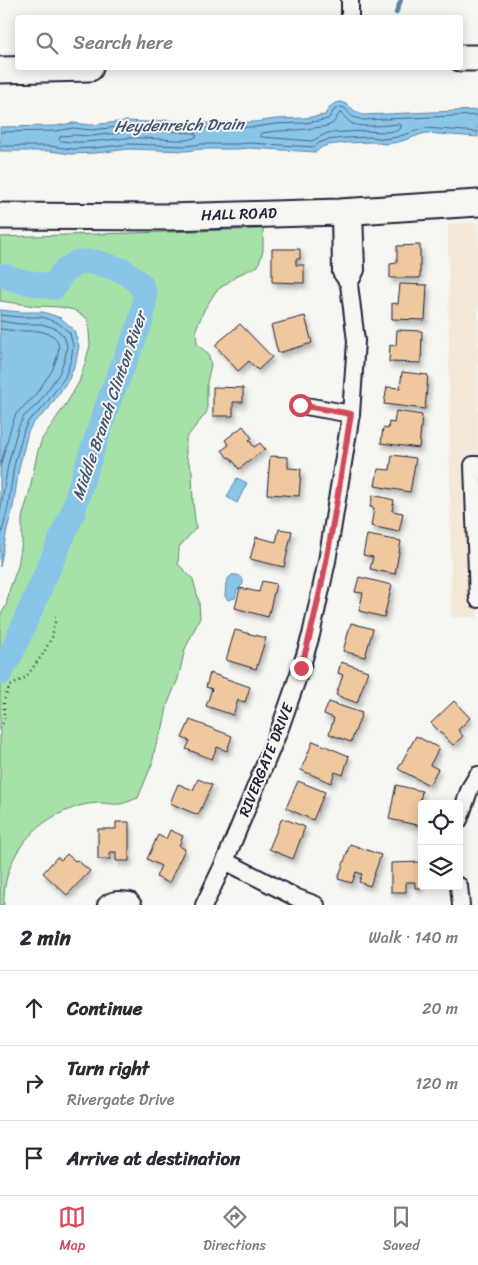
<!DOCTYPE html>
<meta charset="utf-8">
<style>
body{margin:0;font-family:Sriracha,sans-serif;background:#f2f2f3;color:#2b2b33}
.controls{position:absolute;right:15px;bottom:15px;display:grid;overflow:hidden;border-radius:5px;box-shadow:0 2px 12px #0003}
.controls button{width:45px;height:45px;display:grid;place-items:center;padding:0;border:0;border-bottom:1px solid #e1e1e2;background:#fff;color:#2b2b33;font:25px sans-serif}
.stop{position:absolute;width:15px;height:15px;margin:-11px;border:4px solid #d1495b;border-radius:50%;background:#fff}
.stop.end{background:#d1495b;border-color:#fff;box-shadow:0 1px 5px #0008}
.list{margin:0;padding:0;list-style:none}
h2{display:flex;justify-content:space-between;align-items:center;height:65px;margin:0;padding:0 20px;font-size:21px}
h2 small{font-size:16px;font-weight:400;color:#7c7c81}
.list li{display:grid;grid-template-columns:32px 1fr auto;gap:15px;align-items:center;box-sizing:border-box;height:75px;padding:0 20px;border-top:1px solid #e1e1e2}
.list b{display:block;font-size:19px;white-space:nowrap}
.list p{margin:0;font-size:16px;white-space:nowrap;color:#7c7c81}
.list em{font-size:16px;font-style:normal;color:#7c7c81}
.icon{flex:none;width:28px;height:28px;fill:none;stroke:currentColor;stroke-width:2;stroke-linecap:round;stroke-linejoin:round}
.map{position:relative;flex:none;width:478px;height:905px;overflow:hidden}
.search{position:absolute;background:#fff;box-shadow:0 2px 12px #0003;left:15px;right:15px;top:15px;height:55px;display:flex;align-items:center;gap:12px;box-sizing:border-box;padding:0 18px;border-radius:5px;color:#7c7c81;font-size:19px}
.sheet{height:290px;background:#fff}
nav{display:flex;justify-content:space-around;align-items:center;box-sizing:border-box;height:70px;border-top:1px solid #e1e1e2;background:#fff;font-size:14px;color:#7c7c81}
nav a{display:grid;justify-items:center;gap:2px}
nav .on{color:#d1495b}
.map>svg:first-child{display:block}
.built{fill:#f4e8d9}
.green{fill:#a6e2a8;stroke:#648272}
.water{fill:#89c5e9;stroke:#6084a3}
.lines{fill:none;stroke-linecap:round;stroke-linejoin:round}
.shore{stroke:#4b6381;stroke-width:1}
.stream{stroke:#6084a3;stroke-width:4.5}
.river{stroke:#89c5e9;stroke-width:25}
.building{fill:#f0c89f;stroke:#22223b;filter:url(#shadow)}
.minor-casing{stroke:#22223b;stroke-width:20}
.highway-casing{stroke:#22223b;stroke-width:29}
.path{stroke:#22223b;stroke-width:2.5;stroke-dasharray:1 4;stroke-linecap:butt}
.minor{stroke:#f6f6f2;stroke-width:16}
.highway{stroke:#f6f6f2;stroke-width:25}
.route{stroke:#d1495b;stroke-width:6}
.labels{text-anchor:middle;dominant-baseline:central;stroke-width:4;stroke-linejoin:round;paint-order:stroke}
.street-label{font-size:15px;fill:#22223b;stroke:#f6f6f2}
.water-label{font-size:16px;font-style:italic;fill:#41536f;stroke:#f6f6f2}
</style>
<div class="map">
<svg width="478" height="905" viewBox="0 0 478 905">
<defs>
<filter id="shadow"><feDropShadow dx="2.5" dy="4.5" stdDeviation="2.5" flood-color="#0004"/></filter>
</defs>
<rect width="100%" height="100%" fill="#f6f6f2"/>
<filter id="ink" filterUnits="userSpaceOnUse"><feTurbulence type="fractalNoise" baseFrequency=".02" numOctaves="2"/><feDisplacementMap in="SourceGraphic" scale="10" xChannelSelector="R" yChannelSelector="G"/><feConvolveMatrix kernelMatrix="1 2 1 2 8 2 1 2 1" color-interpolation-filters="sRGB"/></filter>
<g filter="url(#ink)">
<!-- built -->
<path class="built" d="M478 223V617H451L448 224Z"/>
<!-- green -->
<path class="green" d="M263 229V251L258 266 238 275 216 291 204 310 196 329 197 344 208 354 211 365 207 382V412L186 438V455L192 471 193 503 196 528 179 547 178 564 193 579 199 602 200 618 185 649 178 679 168 703 163 727 155 748 152 764 138 798C132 800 126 803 120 804 114 805 107 803 101 803 92 803 79 805 71 809 30 823 2 861 4 905H0V616L6 606 10 588 18 566 22 542V518L29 494 37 454 42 439 68 401 79 382 86 360 90 345 88 319 74 310 60 307 36 306 0 301V237Z"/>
<!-- water -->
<g class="water">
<path d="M341 102C351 105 353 112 363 115L478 110V137L425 133 399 142 385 144 372 142 345 143 328 145 322 147 316 152 249 148 237 149H202L186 151 129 149 95 153 71 154 49 151H0V127L56 126 73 123 91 125 126 121 147 122 167 120 182 122 204 123 254 122 276 119 304 118 325 115C329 107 332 103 341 102Z"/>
<path d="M0 310 20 312H43L61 318 74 330 79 346 76 361 69 379 47 411 33 423 28 432 19 468 13 508 7 529 0 567Z"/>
<path d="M237 478 247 483 237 503 227 497Z"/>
<path d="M232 575C239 574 244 577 243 584L237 590 235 598 228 600 225 596C226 588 224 580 232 575Z"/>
</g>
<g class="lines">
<!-- shore -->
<g class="shore">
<path d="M340 113C345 116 348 122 353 124 363 128 387 125 399 124L401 125V128L396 131 385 132 364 131 327 133 312 141 262 137 260 136 261 133C279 130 296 131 314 128 319 127 325 127 330 125 335 123 336 117 340 113Z"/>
<path d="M167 131 195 133 197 136C189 142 173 140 163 139 151 139 139 137 127 138 105 140 83 144 61 141L59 139 61 136 73 135 92 136 126 132 147 133Z"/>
<path d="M0 132 56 131 73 128 92 130 126 126 147 127 167 125 182 127 204 128 255 127 276 124 304 123 325 120 329 118 334 110C346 103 345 111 353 117 355 118 361 119 362 120L478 115"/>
<path d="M0 146H49L72 149 95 148 129 144 186 146 202 144H237L249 143 314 147 319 143 327 140 345 138 372 137 385 139 397 137 425 128 478 132"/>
<path d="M0 315 19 317H42L58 323 70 333 73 346 71 360 65 377 43 408 29 420 24 430 14 466 8 507 0 540"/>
<path d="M0 321 19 324H41L55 328 64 336 67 346 65 358 59 374 38 404 24 416 18 428 8 465 0 512"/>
<path d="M0 329 18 331H40L52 335 57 340 59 347 57 357 52 371 33 398 21 409 16 414 11 427 0 467"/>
</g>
<!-- stream -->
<path class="stream" d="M396 13 401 0"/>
<!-- river -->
<path class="river" d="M0 276H6L20 281 54 287 63 272 78 262H95L124 271 141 285 145 295 143 311 140 324 111 395 81 484 73 512 12 652 0 673"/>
</g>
<!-- building -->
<g class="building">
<path d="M420 245V278H390V264L397 263V246Z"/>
<path d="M272 249H300V259H296V265H304V283L272 282Z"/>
<path d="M400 284 427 285 425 320 392 319V303L398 304Z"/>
<path d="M305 316 312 343 278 353 271 325Z"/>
<path d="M240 324 272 357 258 370 249 361 238 371 215 345Z"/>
<path d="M397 330 422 331 421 363 389 362 390 345 396 346Z"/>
<path d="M402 372 428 375 425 409 384 404 387 387 400 388Z"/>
<path d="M213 387 243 388V402H233V416H213Z"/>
<path d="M396 411 422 415 419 448 381 443 383 428 388 429 389 422 394 423Z"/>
<path d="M243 426 252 438 249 440 254 447 260 443 265 449 239 469 230 457 228 458 222 450 229 445 225 440Z"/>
<path d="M392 455 416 458 410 492 375 486 378 469 390 470Z"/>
<path d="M270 456 288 457V468L301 469 299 496 267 494Z"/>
<path d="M373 495 394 500 392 511 403 513 399 532 371 526 374 508 370 507Z"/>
<path d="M279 529 292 531 284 567 250 559 256 537 276 542Z"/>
<path d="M367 535 401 541 395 574 370 569 373 557 363 555Z"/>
<path d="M359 577 392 585 384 617 359 611 363 593 355 592Z"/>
<path d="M262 581 276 584 268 617 235 608 240 588 259 592Z"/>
<path d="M351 623 373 629 365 657 343 651Z"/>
<path d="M235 630 266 638 256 669 226 660Z"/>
<path d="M341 662 368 671 357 703 336 695 343 675 338 673Z"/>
<path d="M210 673 250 687 245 702 238 700 233 715 206 706 212 689 206 687Z"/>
<path d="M454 701 470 718 458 730 463 736 453 745 431 723Z"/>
<path d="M329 702 362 713 351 742 329 734 334 718 324 714Z"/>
<path d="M190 720 232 736 227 751 217 747 212 759 186 749 190 741 182 738Z"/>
<path d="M416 736 439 748 430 765 438 769 429 785 398 769Z"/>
<path d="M313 741 349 756 343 775 335 772 331 783 301 770Z"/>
<path d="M198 779 212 785 198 815 170 803 178 784 193 790Z"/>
<path d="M298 781 325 792 313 820 286 808Z"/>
<path d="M396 785 422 791 419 806H422V826L389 819Z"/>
<path d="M282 818 305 827 293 859 269 849Z"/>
<path d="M116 822H129V861H116V852H110V859H98V829H116Z"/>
<path d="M170 830 183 836 179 846 185 849 169 883 156 877 161 866 147 859 158 835 166 839Z"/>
<path d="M350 844 381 855 370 886 359 882 362 874 356 872 352 883 338 879Z"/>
<path d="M67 854 75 861 77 860 90 871 67 895 43 873 57 857 61 860Z"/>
<path d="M421 862V888H415V882H406V892H391V863Z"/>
</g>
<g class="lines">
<defs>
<g id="minor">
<path d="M350 0V18"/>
<path d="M340 212 341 272 349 284 356 270 354 211"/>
<path d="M300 405 351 414"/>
<path d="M478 465H473L478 599"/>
<path d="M459 820 470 788 478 775"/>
<path d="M225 861 295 897 316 905"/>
<path d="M459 886 461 905"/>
<path d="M106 905C112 898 122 900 130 901L133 905"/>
<path d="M204 905 225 861 280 728 301 668 311 635 327 561 351 414 356 341 349 284"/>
</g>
<g id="highway">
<path d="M460 58H478"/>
<path d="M0 70 90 68"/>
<path d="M0 216 169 217 340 212 478 203"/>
</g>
</defs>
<!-- minor casing -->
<use href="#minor" class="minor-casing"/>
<!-- highway casing -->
<use href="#highway" class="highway-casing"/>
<!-- path -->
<path class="path" d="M0 728 4 721V701L9 687 26 677 43 654 52 637 56 617"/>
<!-- minor -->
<use href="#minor" class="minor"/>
<!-- highway -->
<use href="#highway" class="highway"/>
</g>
</g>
<g class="lines" filter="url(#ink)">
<!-- route -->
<path class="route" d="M300 405 351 414C337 499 325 585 301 668"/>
</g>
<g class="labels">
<!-- street labels -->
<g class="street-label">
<text transform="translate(239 214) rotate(-2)">HALL ROAD</text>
<text transform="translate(266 760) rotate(-68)">RIVERGATE DRIVE</text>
</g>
<!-- water labels -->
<g class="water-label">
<text transform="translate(179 125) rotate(-1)">Heydenreich Drain</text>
<text transform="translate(109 406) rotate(-71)">Middle Branch Clinton River</text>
</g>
</g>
</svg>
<div class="controls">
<button><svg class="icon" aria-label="locate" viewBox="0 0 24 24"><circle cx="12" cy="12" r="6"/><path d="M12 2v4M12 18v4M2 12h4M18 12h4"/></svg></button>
<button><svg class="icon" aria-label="layers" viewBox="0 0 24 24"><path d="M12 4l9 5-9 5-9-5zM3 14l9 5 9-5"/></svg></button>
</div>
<div class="stop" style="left:300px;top:405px"></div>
<div class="stop end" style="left:301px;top:668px"></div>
<div class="search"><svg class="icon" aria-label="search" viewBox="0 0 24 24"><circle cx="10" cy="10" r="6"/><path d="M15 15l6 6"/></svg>Search here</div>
</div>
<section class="sheet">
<h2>2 min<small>Walk · 140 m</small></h2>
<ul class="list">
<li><svg class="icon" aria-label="ahead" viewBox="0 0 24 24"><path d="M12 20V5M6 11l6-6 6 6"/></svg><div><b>Continue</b></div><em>20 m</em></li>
<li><svg class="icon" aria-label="right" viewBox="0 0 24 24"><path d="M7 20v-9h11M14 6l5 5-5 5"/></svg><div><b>Turn right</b><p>Rivergate Drive</p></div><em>120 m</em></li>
<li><svg class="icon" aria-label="arrive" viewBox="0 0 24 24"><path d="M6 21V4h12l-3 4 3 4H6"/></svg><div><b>Arrive at destination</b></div></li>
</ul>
</section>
<nav>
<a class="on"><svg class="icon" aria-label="map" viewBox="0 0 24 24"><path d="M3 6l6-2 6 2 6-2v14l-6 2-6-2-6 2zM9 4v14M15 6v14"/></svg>Map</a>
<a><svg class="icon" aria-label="directions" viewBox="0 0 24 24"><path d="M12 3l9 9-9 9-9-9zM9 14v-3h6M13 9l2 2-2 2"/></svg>Directions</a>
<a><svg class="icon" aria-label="saved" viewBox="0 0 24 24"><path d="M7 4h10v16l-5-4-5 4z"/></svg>Saved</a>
</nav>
